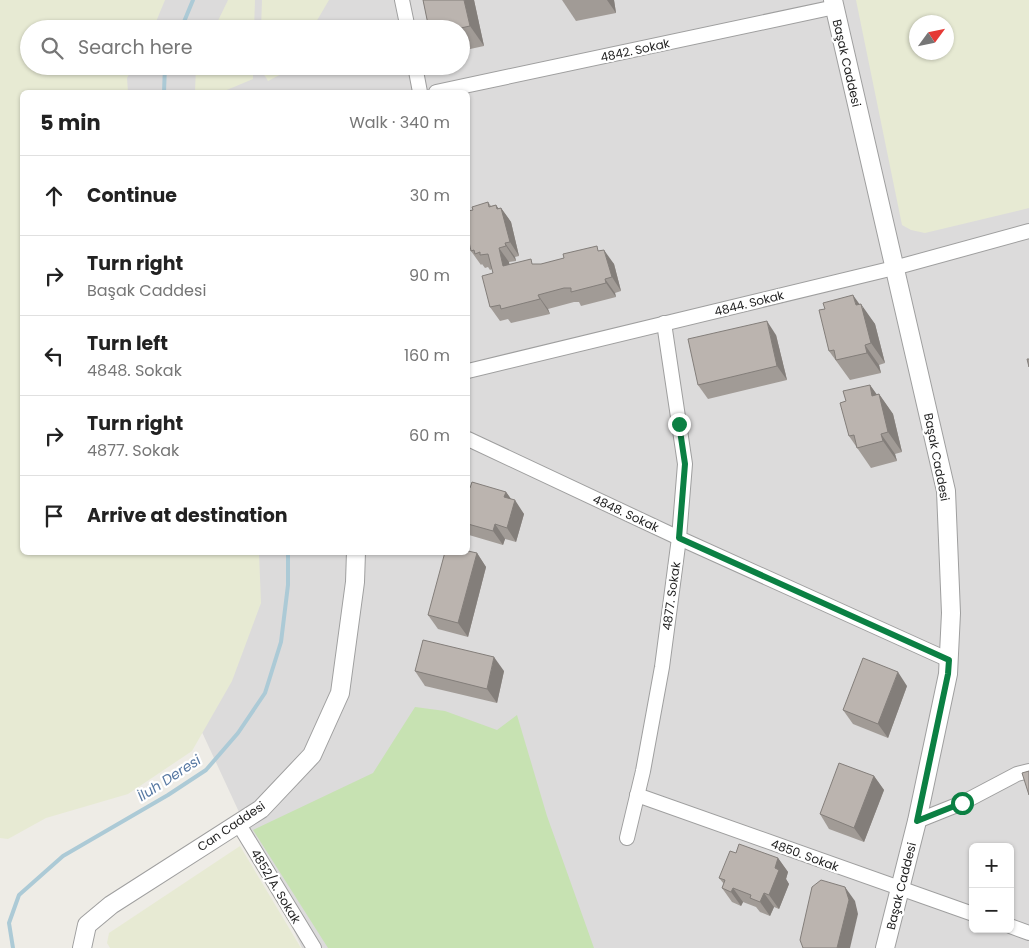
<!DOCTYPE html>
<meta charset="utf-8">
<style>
body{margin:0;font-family:Poppins,sans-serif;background:#f6f6f6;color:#222}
.controls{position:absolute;right:15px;bottom:15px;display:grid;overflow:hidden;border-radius:8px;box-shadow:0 1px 4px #0004}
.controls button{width:45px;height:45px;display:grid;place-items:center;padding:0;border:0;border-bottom:1px solid #e0e0e0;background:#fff;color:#222;font:25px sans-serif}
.compass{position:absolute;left:909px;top:15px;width:45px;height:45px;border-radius:50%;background:#fff;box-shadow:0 1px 4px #0004;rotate:57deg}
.stop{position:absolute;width:15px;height:15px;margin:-11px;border:4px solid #0b8043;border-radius:50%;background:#fff}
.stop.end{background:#0b8043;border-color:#fff;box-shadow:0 1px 5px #0008}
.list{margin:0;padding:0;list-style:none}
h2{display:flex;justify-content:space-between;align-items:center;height:65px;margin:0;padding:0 20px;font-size:21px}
h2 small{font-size:16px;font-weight:400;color:#767676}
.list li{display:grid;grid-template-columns:32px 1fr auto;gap:15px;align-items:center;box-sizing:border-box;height:80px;padding:0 20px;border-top:1px solid #e0e0e0}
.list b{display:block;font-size:19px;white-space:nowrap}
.list p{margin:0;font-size:16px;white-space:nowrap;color:#767676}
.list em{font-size:16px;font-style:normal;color:#767676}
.icon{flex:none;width:28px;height:28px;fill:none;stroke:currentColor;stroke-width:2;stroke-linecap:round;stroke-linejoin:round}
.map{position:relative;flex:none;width:1029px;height:948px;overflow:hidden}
.search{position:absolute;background:#fff;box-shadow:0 1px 4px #0004;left:20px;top:20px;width:450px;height:55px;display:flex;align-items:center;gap:12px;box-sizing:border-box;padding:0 18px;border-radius:28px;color:#767676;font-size:19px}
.panel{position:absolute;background:#fff;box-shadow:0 1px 4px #0004;left:20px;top:90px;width:450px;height:465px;border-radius:8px}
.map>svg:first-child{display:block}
.residential{fill:#dcdbdb;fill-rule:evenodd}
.farmland{fill:#e7ead3;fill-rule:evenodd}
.grass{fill:#c7e2b2}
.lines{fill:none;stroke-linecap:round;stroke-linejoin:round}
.stream{stroke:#accad6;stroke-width:4}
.minor-casing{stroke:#9f9f9f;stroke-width:16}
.tertiary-casing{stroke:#9f9f9f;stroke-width:20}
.minor{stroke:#fff;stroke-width:14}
.tertiary{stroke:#fff;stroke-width:18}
.wall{fill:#a19b96}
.shaded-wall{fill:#837e7a}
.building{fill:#bbb4af;stroke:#837e7a}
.route{stroke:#0b8043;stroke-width:6}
.labels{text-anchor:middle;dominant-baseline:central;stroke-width:4.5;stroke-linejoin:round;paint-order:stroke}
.street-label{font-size:12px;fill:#1e1e1e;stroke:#fff}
.water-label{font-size:14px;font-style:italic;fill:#5778a2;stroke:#fff}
</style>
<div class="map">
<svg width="1029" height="948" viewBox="0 0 1029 948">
<rect width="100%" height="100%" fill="#eeece6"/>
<!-- residential -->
<path class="residential" d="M0 0H1029V948H302L119 553 468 552V92H22ZM916 22H946V52H916ZM29 29H461V66H29ZM973 847H1010V929H973Z"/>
<!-- farmland -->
<g class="farmland">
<path d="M0 0H165L153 29H29V66H134L127 78 128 92H22V552L259 553 261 603 232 681 192 751 128 794 46 818 8 839 0 838Z"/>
<path d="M228 0H255L254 29H214Z"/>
<path d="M262 0H329L312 29H261Z"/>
<path d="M856 0H1029V208L925 233 911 230 902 225ZM916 22H946V52H916Z"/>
<path d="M196 66H253V79L222 92H195Z"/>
<path d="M259 66H290L287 71 268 81Z"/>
<path d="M240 846 301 948H110L107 943 109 933Z"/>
</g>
<!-- grass -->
<path class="grass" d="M415 707 445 711 497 730 517 715 547 816 594 948H328L253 830 373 773Z"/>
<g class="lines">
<!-- stream -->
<g class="stream">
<path d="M181 29 193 0"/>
<path d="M164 92 165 66"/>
<path d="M13 948 9 923 19 895 63 856 168 795 206 770 238 733 265 693 281 642 288 585V552"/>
</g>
<defs>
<g id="minor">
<path d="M402 0 408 29"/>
<path d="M415 66 420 92"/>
<path d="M436 92 835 7"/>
<path d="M468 371 894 268 1029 231"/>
<path d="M468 439 679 538 949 660"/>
<path d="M637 795 973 914"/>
<path d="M917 821 962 803 1017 774 1029 771"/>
<path d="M238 823 314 948"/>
<path d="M627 838 643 771 662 667 679 538 685 464 664 323"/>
<path d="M1010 926 1029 933"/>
</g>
<g id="tertiary">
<path d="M833 0 946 491 951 613 948 674 917 821 885 948"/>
<path d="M82 948 87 925 111 905 261 809 312 755 340 693 355 582 356 552"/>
</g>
</defs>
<!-- minor casing -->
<use href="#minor" class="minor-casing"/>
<!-- tertiary casing -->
<use href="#tertiary" class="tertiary-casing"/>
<!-- minor -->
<use href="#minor" class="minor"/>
<!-- tertiary -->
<use href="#tertiary" class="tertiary"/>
</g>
<!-- wall -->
<g class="wall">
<path d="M423 0H474L484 46 461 51V29H429Z"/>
<path d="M562 0H614L616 13 576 21Z"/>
<path d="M488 202 491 206 496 205 498 208H501L511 222 519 256 515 257 516 261 509 262V265L541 264 600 251 614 264 621 291 615 293 616 297 581 306 579 302H574L548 309 550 314 511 323 508 319 500 321 490 307 493 273 492 269 490 270 488 267 485 268 482 264 481 265 471 251 473 210Z"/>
<path d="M859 304 875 324 885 363 879 365 881 373 850 380 829 351Z"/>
<path d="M776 335 787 380 708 399 698 385Z"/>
<path d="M870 385 877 395 879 394 893 414 902 452 895 454 897 461 871 468 849 436 846 401Z"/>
<path d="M468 487 506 492 511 499 524 514 516 542 505 539 503 545 469 535 468 533Z"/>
<path d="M477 553 486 567 468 637 438 629 428 615Z"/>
<path d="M415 671H504L497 703 425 686Z"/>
<path d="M907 686 888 738 853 724 843 710Z"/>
<path d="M874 776 884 790 864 842 829 829 820 814Z"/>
<path d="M736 853 778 858 788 872 786 879 789 884 779 909 774 907 770 916 760 912 756 907 743 902 741 906 732 902 722 888 724 884 719 878Z"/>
</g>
<!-- shaded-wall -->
<g class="shaded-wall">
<path d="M464 0H474L484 46 470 26Z"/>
<path d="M607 0H614L616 13Z"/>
<path d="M496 205 503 215 501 208 511 222 519 256 510 242Z"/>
<path d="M505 243 515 257 516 261 506 246Z"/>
<path d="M499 248 509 262 513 281 503 266Z"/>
<path d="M604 250 614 264 621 291 612 277Z"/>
<path d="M605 279 615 293 616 297 606 283Z"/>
<path d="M538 295 548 309 550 314 540 299Z"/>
<path d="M853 295 863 309 861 304 875 324 885 363 871 343 856 305Z"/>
<path d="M767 321 776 335 787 380 777 366Z"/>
<path d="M865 345 879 365 881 373 867 353Z"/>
<path d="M870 385 880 399 879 394 893 414 902 452 888 432 872 396Z"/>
<path d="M881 434 895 454 897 461 883 441Z"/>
<path d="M506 492 514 503 515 500 524 514 516 542 507 528 504 497Z"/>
<path d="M495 524 505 539 503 545 493 531Z"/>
<path d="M477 553 486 567 468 637 458 623Z"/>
<path d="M494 657 504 671 497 703 487 689Z"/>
<path d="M898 672 907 686 888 738 878 724Z"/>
<path d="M874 776 884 790 864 842 854 828Z"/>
<path d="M778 858 788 872 786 879 789 884 779 909 769 895 775 868Z"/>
<path d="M845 887 855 901 858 914 850 948H837Z"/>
<path d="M733 888 743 902 741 906 731 892Z"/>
<path d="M764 893 774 907 770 916 760 902Z"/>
</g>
<!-- building -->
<g class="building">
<path d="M423 0H464L470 26 456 29H429Z"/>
<path d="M488 202 489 207 496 205 497 209 501 208 510 242 505 243 506 246 499 248 503 266 531 259 532 264H541L564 258 563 254 597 246 598 251 604 250 612 277 605 279 606 283 571 292V288H564L538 295 540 299 501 309 500 305 490 307 482 276 493 273 488 254 480 255V252L475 254 474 250 471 251 468 237V211L473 210 472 207Z"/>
<path d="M853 295 856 305 861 304 871 343 865 345 867 353 836 360 834 350 829 351 819 310 825 309 823 303Z"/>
<path d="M767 321 777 366 698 385 688 339Z"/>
<path d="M1027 359H1029V367Z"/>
<path d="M870 385 872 396 879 394 888 432 881 434 883 441 857 448 854 435 849 436 840 403 846 401 843 391Z"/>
<path d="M472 482 506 492 504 497 515 500 507 528 495 524 493 531 468 524V487L470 488Z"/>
<path d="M468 551 477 553 458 623 428 615 445 552H468Z"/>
<path d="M423 640 494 657 487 689 415 671Z"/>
<path d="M863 658 898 672 878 724 843 710Z"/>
<path d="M839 763 874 776 854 828 820 814Z"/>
<path d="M1029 771V795L1022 773Z"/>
<path d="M739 844 778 858 775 868 779 870 769 895 764 893 760 902 750 898 751 895 733 888 731 892 722 888 725 880 719 878 730 851 736 853Z"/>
<path d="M821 880 845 887 849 900 837 948H803L800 940 812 887Z"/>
</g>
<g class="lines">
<!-- route -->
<path class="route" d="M679 424 685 464 679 538 949 660 948 674 917 821 962 803"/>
</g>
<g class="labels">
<!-- street labels -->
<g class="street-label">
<text transform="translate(635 50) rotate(-12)">4842. Sokak</text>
<text transform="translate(847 63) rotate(77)">Başak Caddesi</text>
<text transform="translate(749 303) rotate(-14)">4844. Sokak</text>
<text transform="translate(937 457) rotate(79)">Başak Caddesi</text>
<text transform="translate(626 513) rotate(25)">4848. Sokak</text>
<text transform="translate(671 596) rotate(-82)">4877. Sokak</text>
<text transform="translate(231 826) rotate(-34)">Can Caddesi</text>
<text transform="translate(805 855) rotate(20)">4850. Sokak</text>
<text transform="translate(276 886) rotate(59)">4852/A. Sokak</text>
<text transform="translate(901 886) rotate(-76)">Başak Caddesi</text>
</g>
<!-- water labels -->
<g class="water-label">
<text transform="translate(169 778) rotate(-33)">İluh Deresi</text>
</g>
</g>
</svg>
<div class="controls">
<button>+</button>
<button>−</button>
</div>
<svg class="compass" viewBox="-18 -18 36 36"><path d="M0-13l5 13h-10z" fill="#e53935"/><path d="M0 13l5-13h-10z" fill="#767676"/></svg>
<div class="stop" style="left:962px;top:803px"></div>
<div class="stop end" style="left:679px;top:424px"></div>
<div class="search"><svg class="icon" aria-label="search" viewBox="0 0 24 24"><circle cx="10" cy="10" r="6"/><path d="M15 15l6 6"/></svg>Search here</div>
<section class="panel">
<h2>5 min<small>Walk · 340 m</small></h2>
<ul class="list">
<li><svg class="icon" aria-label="ahead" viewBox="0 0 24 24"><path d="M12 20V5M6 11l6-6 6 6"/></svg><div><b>Continue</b></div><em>30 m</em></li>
<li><svg class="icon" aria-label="right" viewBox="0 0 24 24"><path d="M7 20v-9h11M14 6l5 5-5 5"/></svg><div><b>Turn right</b><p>Başak Caddesi</p></div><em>90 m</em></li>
<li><svg class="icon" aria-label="left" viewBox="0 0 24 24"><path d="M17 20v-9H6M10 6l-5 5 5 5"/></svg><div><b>Turn left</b><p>4848. Sokak</p></div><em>160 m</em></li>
<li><svg class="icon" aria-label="right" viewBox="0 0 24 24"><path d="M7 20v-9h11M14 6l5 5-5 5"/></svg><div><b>Turn right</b><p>4877. Sokak</p></div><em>60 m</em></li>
<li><svg class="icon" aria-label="arrive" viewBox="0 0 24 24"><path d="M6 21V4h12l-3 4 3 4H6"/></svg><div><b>Arrive at destination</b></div></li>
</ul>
</section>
</div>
